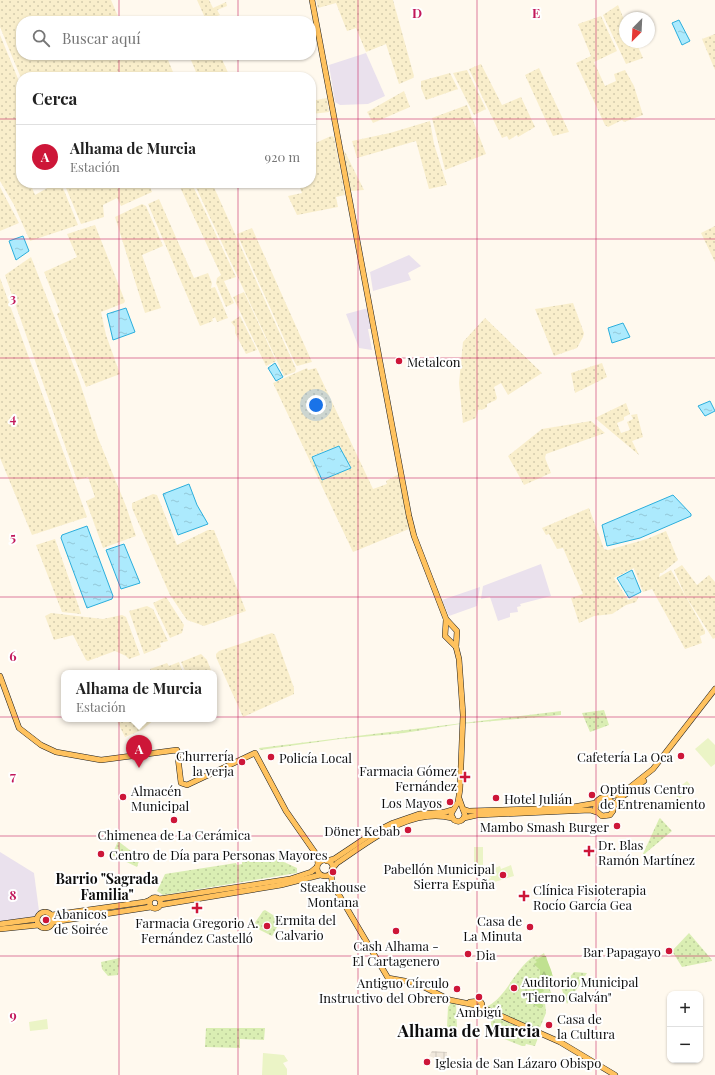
<!DOCTYPE html>
<html lang="es">
<meta charset="utf-8">
<style>
body{margin:0;font-family:"Playfair Display",serif;background:#f2f2f2;color:#222}
.controls{position:absolute;right:12px;bottom:12px;display:grid;overflow:hidden;border-radius:8px;box-shadow:0 1px 3px #0004}
.controls button{width:36px;height:36px;display:grid;place-items:center;padding:0;border:0;border-bottom:1px solid #e0e0e0;background:#fff;color:#222;font:20px sans-serif}
.compass{position:absolute;left:619px;top:12px;width:36px;height:36px;border-radius:50%;background:#fff;box-shadow:0 1px 3px #0004;rotate:204deg}
.you{position:absolute;left:316px;top:405px;width:14px;height:14px;margin:-10px;border:3px solid #fff;border-radius:50%;background:#1a73e8;box-shadow:0 0 0 6px #1a73e833}
.badge{display:grid;place-items:center;width:26px;height:26px;border-radius:50%;background:#cd1638;color:#fff;font-size:13px;font-weight:700}
.pin{position:absolute;translate:-50% -33px;filter:drop-shadow(0 1px 2px #0008)}
.pin::after{content:'';position:absolute;top:21px;width:14px;height:12px;background:inherit;clip-path:polygon(0 0,100% 0,50% 100%)}
.popup{position:absolute;left:61px;top:670px;width:156px;height:52px;box-sizing:border-box;display:grid;place-content:center;border-radius:8px;background:#fff;filter:drop-shadow(0 1px 3px #0005);font-size:13px;white-space:nowrap;color:#767676}
.popup b{font-size:15px;color:#222}
.popup::after{content:'';position:absolute;left:50%;top:100%;margin-left:-8px;border:8px solid transparent;border-top-color:#fff}
.list{margin:0;padding:0;list-style:none}
h2{display:flex;justify-content:space-between;align-items:center;height:52px;margin:0;padding:0 16px;font-size:17px}
h2 small{font-size:13px;font-weight:400;color:#767676}
.list li{display:grid;grid-template-columns:26px 1fr auto;gap:12px;align-items:center;box-sizing:border-box;height:64px;padding:0 16px;border-top:1px solid #e0e0e0}
.list b{display:block;font-size:15px;white-space:nowrap}
.list p{margin:0;font-size:13px;white-space:nowrap;color:#767676}
.list em{font-size:13px;font-style:normal;color:#767676}
.icon{flex:none;width:22px;height:22px;fill:none;stroke:currentColor;stroke-width:2;stroke-linecap:round;stroke-linejoin:round}
.map{position:relative;flex:none;width:715px;height:1075px;overflow:hidden}
.search{position:absolute;background:#fff;box-shadow:0 1px 3px #0004;left:16px;top:16px;width:300px;height:44px;display:flex;align-items:center;gap:10px;box-sizing:border-box;padding:0 14px;border-radius:16px;color:#767676;font-size:15px}
.panel{position:absolute;background:#fff;box-shadow:0 1px 3px #0004;left:16px;top:72px;width:300px;height:116px;border-radius:16px}
.map>svg:first-child{display:block}
.industrial{fill:#eae1ed}
.farmland{fill:url(#farmland-dots);fill-rule:evenodd}
.grass{fill:url(#grass-dots)}
.forest{fill:url(#forest-firs)}
.pitch{fill:#ebf4c6}
.plaza{fill:url(#plaza-grid)}
.water{fill:url(#water-ripples);stroke:#2baedc}
.lines{fill:none;stroke-linecap:round;stroke-linejoin:round}
.major-casing{stroke:#1f1f1f;stroke-width:6}
.major{stroke:#ffc25e;stroke-width:5}
.grid{fill:none;stroke:#c2185b;stroke-width:1;stroke-opacity:0.55}
.poi-dot{fill:#cd1638;stroke:#fff;stroke-width:1.5}
.labels{text-anchor:middle;dominant-baseline:central;stroke-width:4;stroke-linejoin:round;paint-order:stroke}
.poi-label{font-size:13px;fill:#0e0e0e;stroke:#fff;text-anchor:start}
.neighbourhood-label{font-size:14px;font-weight:bold;fill:#0e0e0e;stroke:#fff}
.district-label{font-size:17px;font-weight:bold;fill:#0e0e0e;stroke:#fff}
.grid-label{font-size:13px;text-anchor:middle;font-weight:bold;fill:#c2185b;stroke:#fff;stroke-width:4;stroke-linejoin:round;paint-order:stroke}
</style>
<div class="map">
<svg width="715" height="1075" viewBox="0 0 715 1075">
<defs>
<pattern id="farmland-dots" width="8" height="8" patternUnits="userSpaceOnUse"><rect width="8" height="8" fill="#f9eecb"/><path d="M2 2h.1M6 6h.1" fill="none" stroke="#d4cbad" stroke-width="1.8" stroke-linecap="round"/></pattern>
<pattern id="grass-dots" width="8" height="8" patternUnits="userSpaceOnUse"><rect width="8" height="8" fill="#daeeb3"/><path d="M2 2h.1M6 6h.1" fill="none" stroke="#bacb99" stroke-width="1.8" stroke-linecap="round"/></pattern>
<pattern id="forest-firs" width="22" height="20" patternUnits="userSpaceOnUse"><rect width="22" height="20" fill="#c0e190"/><path d="M5 1l3.5 6h-7zM16 11l3.5 6h-7z" fill="#a4c07b"/></pattern>
<pattern id="plaza-grid" width="8" height="8" patternUnits="userSpaceOnUse"><rect width="8" height="8" fill="#f0e8dc"/><path d="M0 4h8M4 0v8" fill="none" stroke="#cdc6bc"/></pattern>
<pattern id="water-ripples" width="26" height="14" patternUnits="userSpaceOnUse"><rect width="26" height="14" fill="#aceafd"/><path d="M2 4q2-2 4 0t4 0M15 11q2-2 4 0t4 0" fill="none" stroke="#93c8d8"/></pattern>
</defs>
<rect width="100%" height="100%" fill="#fff9ee"/>
<!-- industrial -->
<g class="industrial">
<path d="M366 53 385 96 368 104 340 105 335 102 329 65Z"/>
<path d="M409 255 421 266 408 273 411 280 373 291 370 272Z"/>
<path d="M368 308 372 329H368L372 350 359 348 346 314Z"/>
<path d="M541 564 551 596 520 604 521 606 517 607 518 612 510 613V617L498 621 490 597 481 599 483 586Z"/>
<path d="M480 587 477 606 449 616 442 600Z"/>
<path d="M0 852 34 873 39 911 33 918 0 923Z"/>
</g>
<!-- farmland -->
<g class="farmland">
<path d="M0 0H111L120 21H21V55H135L137 59 147 55H166L175 77 21 78 0 27Z"/>
<path d="M197 0H209L213 8 226 2 227 6 217 10 220 15 206 20Z"/>
<path d="M316 0H393L414 76 413 78 399 84 386 44 366 52 356 28 347 31 336 3 318 8Z"/>
<path d="M618 5 625 22V42H636L643 58 626 64 603 15Z"/>
<path d="M601 16 617 51 594 62 605 86 616 81 614 74 625 70 634 86 643 115 624 122 622 120 608 127 605 125 576 63 591 56 578 24Z"/>
<path d="M715 34V70L702 39Z"/>
<path d="M0 35 21 86V183H30L35 195 56 183H61L78 225 30 241 14 205 0 181Z"/>
<path d="M189 55H220L230 77H198Z"/>
<path d="M481 64 502 105 521 97 535 127 518 137 517 135 509 140 507 136 502 138 469 69Z"/>
<path d="M539 68 569 132 553 136 525 75Z"/>
<path d="M467 70 486 109 474 115 453 73Z"/>
<path d="M450 73 458 89 426 100 421 88V81Z"/>
<path d="M404 91 410 107 373 123 367 112Z"/>
<path d="M327 98 329 112 312 114 311 101Z"/>
<path d="M467 105 486 154 445 170 432 118Z"/>
<path d="M430 121 434 144 447 185 429 189 416 141 357 158 352 141 390 133Z"/>
<path d="M331 136 334 137 345 195 336 197 338 207 297 215 288 196 302 193 298 183H311V162L314 161 311 154V145Z"/>
<path d="M345 152 364 190 351 191 343 153Z"/>
<path d="M64 183H149L152 192 121 206 117 198 103 205 104 217 81 224Z"/>
<path d="M188 183 193 186 236 277 224 281 234 303 226 307 216 283 217 278 221 275 180 187Z"/>
<path d="M194 183H212L296 369 295 372 284 376Z"/>
<path d="M0 187 19 223 0 231Z"/>
<path d="M159 199 194 278 208 273 212 283 211 288 215 287 228 318 217 322 215 317 212 319 213 321 200 326 148 204Z"/>
<path d="M142 204 146 206 163 246 142 255 161 308 145 313 115 217Z"/>
<path d="M95 225 125 301 124 303 101 312 106 335 120 374 86 387 57 314 60 312 44 272 77 257 67 234Z"/>
<path d="M715 226V262L701 233Z"/>
<path d="M252 228 312 362 297 366 295 363 237 234Z"/>
<path d="M31 257 78 377 98 438 126 506 136 536 103 548 86 501 95 497 88 477 77 480 5 275Z"/>
<path d="M0 278 87 517 32 535 0 458Z"/>
<path d="M244 292 276 361 266 366 233 297Z"/>
<path d="M573 303 584 333 583 337 577 348 554 356 535 309Z"/>
<path d="M240 316 257 350 246 354 235 333V327L231 322Z"/>
<path d="M485 318 542 373 508 395 501 383 494 387 497 398 496 400 487 404V407L484 409 478 410 476 418 463 423 459 383 463 342Z"/>
<path d="M602 363 607 377 575 393 571 373Z"/>
<path d="M307 368 308 370 316 368 373 489 387 484 386 481 399 474 409 529 353 552 273 383ZM339 446 341 447 322 479 312 456Z"/>
<path d="M626 403 630 414 624 417V420L617 423 621 433 630 430 627 422 633 419 631 415 637 414 643 437 632 441 639 455 595 418Z"/>
<path d="M591 421 605 433 546 454 545 458 551 473 524 485 508 456 542 429Z"/>
<path d="M153 494 157 495 177 545 208 530H214L246 611 204 626 187 620 170 595 132 508V503Z"/>
<path d="M589 508 604 549 608 550 647 539 666 531 678 560 662 573H660L659 577 671 570 705 631V634L700 636 702 643 685 649 652 589 643 592 634 568 614 578 628 600 639 596 636 602 626 605 612 614 594 616 579 623 571 598 583 594 563 548 557 549 549 534 546 535 542 528Z"/>
<path d="M55 539 81 613V614L62 612 36 545Z"/>
<path d="M682 565 697 585 709 575 715 582V638L713 639 685 595 674 570Z"/>
<path d="M166 597 184 625 182 633 170 638 153 603Z"/>
<path d="M147 606 153 609 168 641 160 643 161 647 144 654 129 611Z"/>
<path d="M51 613 103 619 122 615 126 617 140 655 129 659 126 656 115 651 88 661 86 660 73 635 54 640 45 616Z"/>
<path d="M272 633 275 635 294 688V694L243 717 216 657V654L219 651Z"/>
<path d="M201 654 207 660 212 673H186L181 662Z"/>
<path d="M179 662 183 673H152L150 669 167 663 169 666Z"/>
<path d="M116 719H155L142 730 125 737Z"/>
</g>
<!-- grass -->
<g class="grass">
<path d="M604 710 609 725 590 732 582 713Z"/>
<path d="M561 711V715L460 724 404 733 340 739 260 750 259 748Z"/>
<path d="M660 818 672 831 642 856 659 819Z"/>
<path d="M118 841 140 858 137 867 112 855Z"/>
<path d="M273 857 297 868V873L163 895 157 891 165 874 236 863 237 865 242 864V862Z"/>
<path d="M265 910 281 920 272 936 260 930 254 924 263 911Z"/>
<path d="M689 933 712 960V961L682 967 672 951Z"/>
<path d="M544 953 553 977 545 983 544 987 549 988 554 998 545 1002 546 1013 539 1030 487 1008 488 1006C509 994 515 967 536 955L538 957Z"/>
<path d="M120 958 118 975 108 976 102 969 101 962Z"/>
<path d="M574 972 587 973 567 1004 561 987Z"/>
<path d="M451 1003H456L457 1029 447 1028 448 1007Z"/>
<path d="M492 1016 539 1035 535 1046 526 1044 525 1046H522L492 1034 490 1031Z"/>
<path d="M206 1028H265L264 1040 240 1039V1048L205 1047Z"/>
</g>
<!-- forest -->
<g class="forest">
<path d="M543 956H546C548 965 555 974 552 983L544 982V979L540 977V970L534 964 537 962 535 960Z"/>
<path d="M540 984 544 991 539 994V997L543 999 542 1008H539L532 1003 530 998 536 994 537 986Z"/>
</g>
<!-- pitch -->
<g class="pitch">
<path d="M708 738 715 745V764L711 767 695 749Z"/>
<path d="M687 781 693 788 679 799 673 792Z"/>
<rect x="474" y="847" width="9" height="18"/>
<path d="M511 865 514 876 488 884 486 880 491 878 490 876 493 875 492 869 500 866 501 869Z"/>
<path d="M47 1019 48 1029 30 1031 29 1022Z"/>
<path d="M263 1053 284 1055 288 1061 283 1063 287 1069V1075H262Z"/>
</g>
<!-- plaza -->
<path class="plaza" d="M432 1051 447 1052V1070H436L439 1060 429 1056Z"/>
<!-- water -->
<g class="water">
<path d="M679 20 690 41 682 45 672 23Z"/>
<path d="M23 236 29 251 16 260 9 241Z"/>
<path d="M126 308 135 332 113 340 107 314Z"/>
<path d="M623 323 630 337 612 343 608 328Z"/>
<path d="M275 363 283 377 276 381 268 368Z"/>
<path d="M710 401 715 411 705 416 698 406Z"/>
<path d="M339 446 351 468 322 480 312 457Z"/>
<path d="M189 484 197 505 208 524 178 535 163 494Z"/>
<path d="M673 495 691 514V516L640 538 607 546 602 525Z"/>
<path d="M87 526 113 596 112 599 87 608 61 538 62 535Z"/>
<path d="M124 544 140 583 121 589 106 550Z"/>
<path d="M632 570 641 592 629 598 617 578Z"/>
</g>
<g class="lines">
<defs>
<g id="major">
<path d="M312 0 409 516 414 536 446 619 457 631 456 647"/>
<path d="M446 620 445 636 456 647 459 659 463 715 460 789 458 802 451 814 454 820C459 823 463 821 465 815L459 798"/>
<path d="M0 676 19 728 41 745 56 752 101 760 177 750 178 753"/>
<path d="M178 758 181 783 187 785 255 753 286 811 316 854 318 863"/>
<path d="M607 798 614 804 613 811 610 815 602 816 595 810 597 801 601 798 616 795 629 788 653 769 715 689"/>
<path d="M614 806 619 799 644 781"/>
<path d="M463 809 469 811 567 808 596 803"/>
<path d="M464 818 477 815 590 810 596 812"/>
<circle cx="325" cy="868" r="8"/>
<path d="M327 861 334 859 373 833 393 823 419 814 445 812 452 810"/>
<path d="M332 869 337 863C370 841 410 807 452 818"/>
<path d="M331 873 332 882 339 895 388 978 416 983 450 1000 475 1005"/>
<circle cx="155" cy="903" r="5.5"/>
<path d="M159 899 290 879 311 872 317 867"/>
<path d="M160 905 281 885 320 875"/>
<circle cx="45" cy="920" r="8"/>
<path d="M52 915 145 902 150 900"/>
<path d="M53 922 151 907"/>
<path d="M0 924 37 919"/>
<path d="M0 929 39 925"/>
<path d="M470 1002 480 1001 482 1004 481 1007"/>
<path d="M481 1007 560 1042 615 1075"/>
</g>
</defs>
<!-- major casing -->
<use href="#major" class="major-casing"/>
<!-- major -->
<use href="#major" class="major"/>
</g>
<!-- grid -->
<path class="grid" d="M119 0V21M238 0V21M358 0V1075M477 0V1075M596 0V1075M119 55V77M238 55V77M0 119H21M311 119H715M119 183V1075M238 183V1075M0 239H715M0 358H715M0 478H715M0 597H715M0 717H715M0 836H715M0 956H715"/>
<!-- markers -->
<g class="poi-dot">
<circle cx="399" cy="361" r="4"/>
<circle cx="681" cy="756" r="4"/>
<circle cx="271" cy="757" r="4"/>
<circle cx="242" cy="762" r="4"/>
<path d="M463 771h4v4h4v4h-4v4h-4v-4h-4v-4h4z"/>
<circle cx="592" cy="795" r="4"/>
<circle cx="123" cy="797" r="4"/>
<circle cx="496" cy="798" r="4"/>
<circle cx="450" cy="802" r="4"/>
<circle cx="174" cy="820" r="4"/>
<circle cx="617" cy="826" r="4"/>
<circle cx="408" cy="830" r="4"/>
<path d="M587 845h4v4h4v4h-4v4h-4v-4h-4v-4h4z"/>
<circle cx="101" cy="854" r="4"/>
<circle cx="333" cy="872" r="4"/>
<circle cx="503" cy="875" r="4"/>
<path d="M522 890h4v4h4v4h-4v4h-4v-4h-4v-4h4z"/>
<path d="M195 902h4v4h4v4h-4v4h-4v-4h-4v-4h4z"/>
<circle cx="46" cy="920" r="4"/>
<circle cx="267" cy="926" r="4"/>
<circle cx="530" cy="927" r="4"/>
<circle cx="396" cy="931" r="4"/>
<circle cx="669" cy="951" r="4"/>
<circle cx="468" cy="954" r="4"/>
<circle cx="514" cy="988" r="4"/>
<circle cx="457" cy="989" r="4"/>
<circle cx="479" cy="997" r="4"/>
<circle cx="549" cy="1025" r="4"/>
<circle cx="427" cy="1062" r="4"/>
</g>
<g class="labels">
<!-- poi labels -->
<g class="poi-label">
<text x="407" y="361">Metalcon</text>
<text x="234" y="755" text-anchor="end">Churrería<tspan x="234" dy="15">la verja</tspan></text>
<text x="673" y="756" text-anchor="end">Cafetería La Oca</text>
<text x="279" y="757">Policía Local</text>
<text x="457" y="770" text-anchor="end">Farmacia Gómez<tspan x="457" dy="15">Fernández</tspan></text>
<text x="600" y="788">Optimus Centro<tspan x="600" dy="15">de Entrenamiento</tspan></text>
<text x="131" y="790">Almacén<tspan x="131" dy="15">Municipal</tspan></text>
<text x="504" y="798">Hotel Julián</text>
<text x="442" y="802" text-anchor="end">Los Mayos</text>
<text x="609" y="826" text-anchor="end">Mambo Smash Burger</text>
<text x="400" y="830" text-anchor="end">Döner Kebab</text>
<text x="174" y="834" text-anchor="middle">Chimenea de La Cerámica</text>
<text x="598" y="844">Dr. Blas<tspan x="598" dy="15">Ramón Martínez</tspan></text>
<text x="109" y="854">Centro de Día para Personas Mayores</text>
<text x="495" y="868" text-anchor="end">Pabellón Municipal<tspan x="495" dy="15">Sierra Espuña</tspan></text>
<text x="333" y="886" text-anchor="middle">Steakhouse<tspan x="333" dy="15">Montana</tspan></text>
<text x="533" y="889">Clínica Fisioterapia<tspan x="533" dy="15">Rocío García Gea</tspan></text>
<text x="54" y="913">Abanicos<tspan x="54" dy="15">de Soirée</tspan></text>
<text x="275" y="919">Ermita del<tspan x="275" dy="15">Calvario</tspan></text>
<text x="522" y="920" text-anchor="end">Casa de<tspan x="522" dy="15">La Minuta</tspan></text>
<text x="197" y="922" text-anchor="middle">Farmacia Gregorio A.<tspan x="197" dy="15">Fernández Castelló</tspan></text>
<text x="396" y="945" text-anchor="middle">Cash Alhama -<tspan x="396" dy="15">El Cartagenero</tspan></text>
<text x="661" y="951" text-anchor="end">Bar Papagayo</text>
<text x="476" y="954">Dia</text>
<text x="522" y="981">Auditorio Municipal<tspan x="522" dy="15">"Tierno Galván"</tspan></text>
<text x="449" y="982" text-anchor="end">Antiguo Círculo<tspan x="449" dy="15">Instructivo del Obrero</tspan></text>
<text x="479" y="1011" text-anchor="middle">Ambigú</text>
<text x="557" y="1018">Casa de<tspan x="557" dy="15">la Cultura</tspan></text>
<text x="435" y="1062">Iglesia de San Lázaro Obispo</text>
</g>
<!-- neighbourhood labels -->
<g class="neighbourhood-label">
<text x="107" y="878">Barrio "Sagrada<tspan x="107" dy="16">Familia"</tspan></text>
</g>
<!-- district labels -->
<g class="district-label">
<text x="469" y="1030">Alhama de Murcia</text>
</g>
</g>
<g class="grid-label">
<text x="417" y="18">D</text>
<text x="536" y="18">E</text>
<text x="13" y="303">3</text>
<text x="13" y="423">4</text>
<text x="13" y="542">5</text>
<text x="13" y="661">6</text>
<text x="13" y="781">7</text>
<text x="13" y="900">8</text>
<text x="13" y="1020">9</text>
</g>
</svg>
<div class="controls">
<button>+</button>
<button>−</button>
</div>
<svg class="compass" viewBox="-18 -18 36 36"><path d="M0-13l5 13h-10z" fill="#e53935"/><path d="M0 13l5-13h-10z" fill="#767676"/></svg>
<div class="you"></div>
<div class="pin badge" style="left:139px;top:768px">A</div>
<div class="popup"><b>Alhama de Murcia</b>Estación</div>
<div class="search"><svg class="icon" aria-label="search" viewBox="0 0 24 24"><circle cx="10" cy="10" r="6"/><path d="M15 15l6 6"/></svg>Buscar aquí</div>
<section class="panel">
<h2>Cerca<small></small></h2>
<ul class="list">
<li><span class="badge">A</span><div><b>Alhama de Murcia</b><p>Estación</p></div><em>920 m</em></li>
</ul>
</section>
</div>
